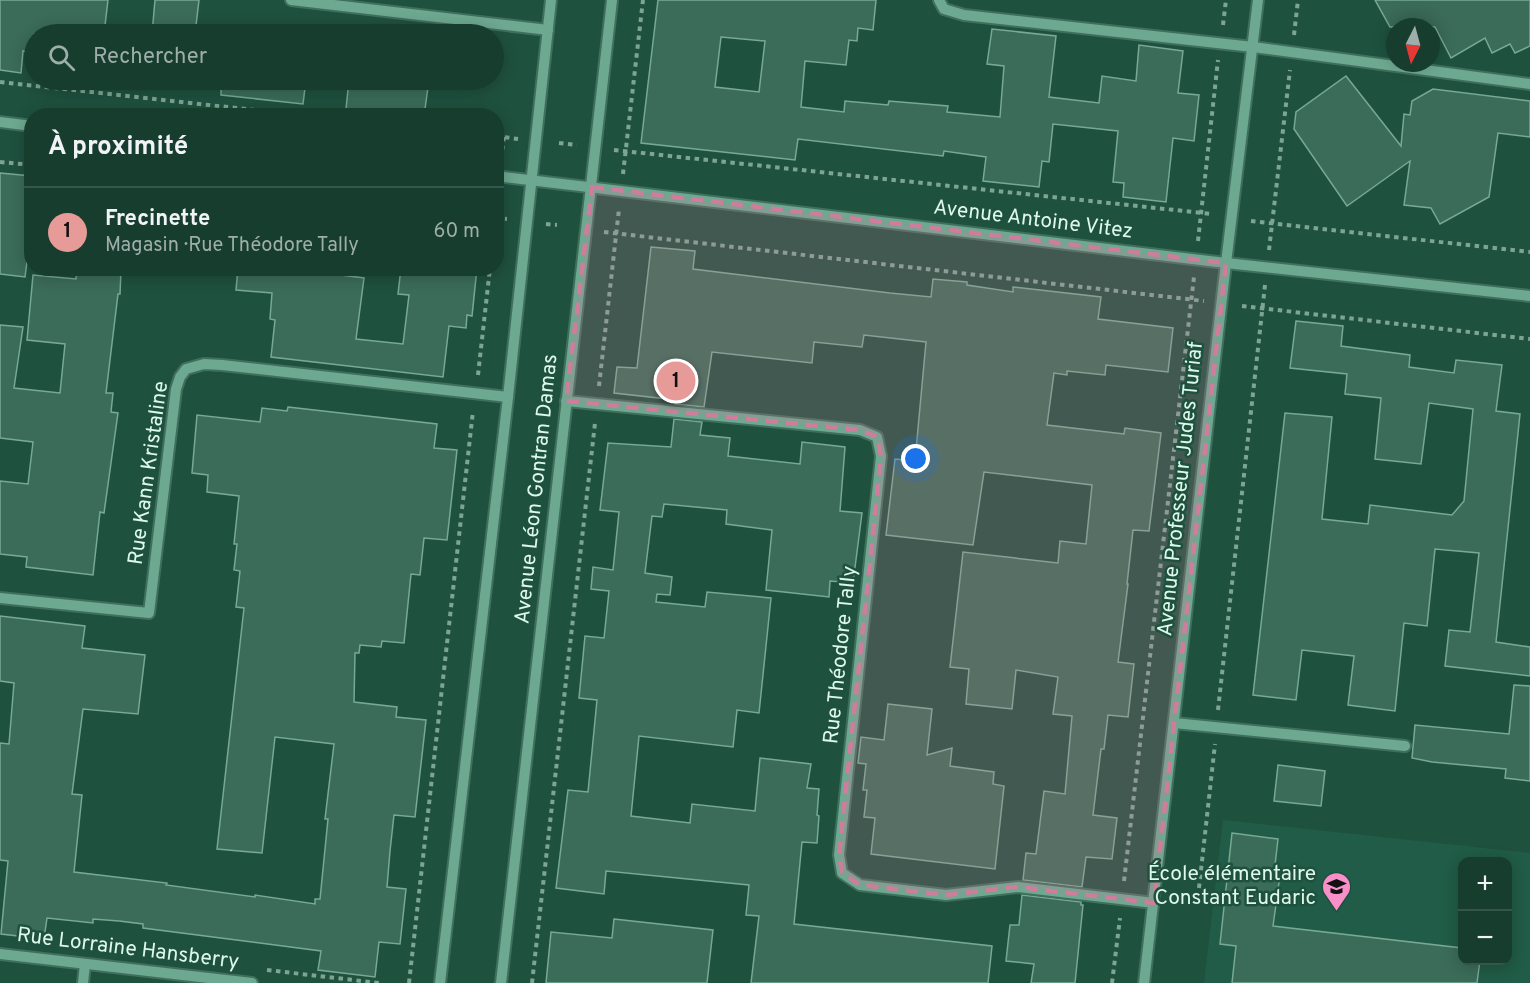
<!DOCTYPE html>
<html lang="fr">
<meta charset="utf-8">
<style>
body{margin:0;font-family:Overpass,sans-serif;background:#24483b;color:#f1f3f6}
.controls{position:absolute;right:18px;bottom:18px;display:grid;overflow:hidden;border-radius:12px;box-shadow:0 3px 15px #0003}
.controls button{width:54px;height:54px;display:grid;place-items:center;padding:0;border:0;border-bottom:2px solid #36564b;background:#173d2f;color:#f1f3f6;font:30px sans-serif}
.compass{position:absolute;left:1386px;top:18px;width:54px;height:54px;border-radius:50%;background:#173d2f;box-shadow:0 3px 15px #0003;rotate:186deg}
.you{position:absolute;left:916px;top:459px;width:21px;height:21px;margin:-15px;border:4px solid #fff;border-radius:50%;background:#1a73e8;box-shadow:0 0 0 9px #1a73e833}
.badge{display:grid;place-items:center;width:39px;height:39px;border-radius:50%;background:#e69b98;color:#111;font-size:20px;font-weight:700}
.pin{position:absolute;translate:-50% -50%;border:3px solid #fff;box-shadow:0 2px 6px #0006}
.list{margin:0;padding:0;list-style:none}
h2{display:flex;justify-content:space-between;align-items:center;height:78px;margin:0;padding:0 24px;font-size:26px}
h2 small{font-size:20px;font-weight:400;color:#9eaeaa}
.list li{display:grid;grid-template-columns:39px 1fr auto;gap:18px;align-items:center;box-sizing:border-box;height:90px;padding:0 24px;border-top:2px solid #36564b}
.list b{display:block;font-size:22px;white-space:nowrap}
.list p{margin:0;font-size:20px;white-space:nowrap;color:#9eaeaa}
.list em{font-size:20px;font-style:normal;color:#9eaeaa}
.icon{flex:none;width:33px;height:33px;fill:none;stroke:currentColor;stroke-width:2;stroke-linecap:round;stroke-linejoin:round}
.map{position:relative;flex:none;width:1530px;height:983px;overflow:hidden}
.search{position:absolute;background:#173d2f;box-shadow:0 3px 15px #0003;left:24px;top:24px;width:480px;height:66px;display:flex;align-items:center;gap:15px;box-sizing:border-box;padding:0 21px;border-radius:33px;color:#9eaeaa;font-size:22px}
.panel{position:absolute;background:#173d2f;box-shadow:0 3px 15px #0003;left:24px;top:108px;width:480px;height:168px;border-radius:24px}
.map>svg:first-child{display:block}
.built{fill:#205c47;fill-rule:evenodd}
.building{fill:#3b6c59;stroke:#77a994;stroke-width:1.5;fill-rule:evenodd}
.lines{fill:none;stroke-linecap:round;stroke-linejoin:round}
.minor-casing{stroke:#416f5e;stroke-width:14}
.path{stroke:#7ea495;stroke-width:4;stroke-dasharray:4.5 4.5;stroke-linecap:butt}
.minor{stroke:#6da890;stroke-width:10}
.marked{fill:#cf7d9c;fill-opacity:0.2;stroke:#cf7d9c;stroke-width:4.5;stroke-dasharray:12 8;stroke-linejoin:round}
.labels{text-anchor:middle;dominant-baseline:central;stroke-width:5;stroke-linejoin:round;paint-order:stroke}
.street-label{font-size:21px;fill:#def8ec;stroke:#1f513f}
.poi-label{font-size:21px;fill:#def8ec;stroke:#1f513f;text-anchor:end}
</style>
<div class="map">
<svg width="1530" height="983" viewBox="0 0 1530 983">
<rect width="100%" height="100%" fill="#1f513f"/>
<!-- built -->
<path class="built" d="M1223 820 1530 853V983H1204ZM1462 862H1508V960H1462Z"/>
<!-- building -->
<g class="building">
<path d="M0 0H108L104 34H34V53L23 51 21 73 0 70Z"/>
<path d="M155 0H199L195 34H152Z"/>
<path d="M658 0H876L873 30 858 28 857 41 849 40 846 65 805 61 801 107 844 112 845 101 888 105 889 101 948 106 947 112 1000 117 1004 66 987 64 992 29 1056 36 1049 97 1099 103 1102 76 1136 81 1139 45 1183 51 1178 93 1199 95 1194 141 1173 138 1166 202 1123 197 1124 183 1113 182 1118 131 1053 124 1049 162 1042 161 1039 187 983 181 986 157 944 151 943 156 798 139 795 160 641 143ZM721 37 765 41 759 92 715 87Z"/>
<path d="M1375 0H1530V46L1515 53 1510 44 1492 53 1485 38 1451 58 1435 27H1390Z"/>
<path d="M1346 76 1401 146 1404 114 1410 115 1412 101 1433 89 1530 101V137L1498 133 1489 197 1440 224 1431 208 1404 205 1410 161 1347 206 1294 129 1296 112Z"/>
<path d="M221 80H306L303 104 221 95Z"/>
<path d="M349 80H429L424 116H406L346 109Z"/>
<path d="M0 173 32 176V223L25 277 0 274Z"/>
<path d="M651 247 695 251 693 269 890 293 931 297 933 279 967 282V285L1013 292V287L1101 297 1098 319 1173 328 1168 372 1106 365 1105 375 1067 371V375L1054 373 1047 425 1124 434 1125 428 1161 433 1149 531 1133 530 1127 584H1128L1118 662 1134 664 1128 717 1108 715 1104 749H1101L1093 815 1117 818 1112 859 1086 857 1082 887 1023 880 1026 853 1036 854 1044 791 1065 794 1072 716 1053 714 1058 677 1016 670 1012 709 966 704 969 669 950 667 963 552 1058 563 1060 541 1086 544 1092 485 984 472 973 545 886 535 895 459 915 461 926 342 864 335 862 347 814 342 812 363 712 352 704 407 675 404 676 400 614 393 617 367 637 368Z"/>
<path d="M77 268 121 270 120 294H118L106 393H113L111 412 118 413 104 513 100 512 93 575 26 567 27 557 0 554V481L28 484 33 442 0 438V325L23 327 14 388 60 393 65 344 27 340 33 275 76 279Z"/>
<path d="M238 268H327L326 273 364 278 356 339 403 344 409 295 398 294 401 268H477L472 316 467 315 466 328 449 326 443 377 271 357 275 320 270 319 272 293 236 290Z"/>
<path d="M1296 321 1343 326 1341 346 1410 355 1409 367 1454 373 1456 360 1502 365 1496 411 1520 414 1496 642 1530 647V676L1445 666 1449 630 1470 632 1479 553 1435 549 1427 626 1404 623 1395 711 1348 705 1354 656 1302 650 1296 700 1253 695 1285 413 1332 417 1322 519 1368 524 1370 505 1452 515 1464 501 1473 409 1429 403 1421 464 1375 459 1381 398 1345 394 1347 374 1290 368Z"/>
<path d="M288 407 437 424 434 448 457 450 447 540 424 538 420 575 411 574 404 643 382 641 381 647 360 645 359 653H355L354 702 397 707 396 717 426 720 415 817 394 815 390 851 387 887 406 889 400 944 379 942 375 977 318 970 321 951 143 928V924L119 921 93 919V923L47 918 44 939 1 934 8 861 0 860V743L9 744 14 683 0 681V616L85 626 82 648 145 655 138 714 83 709 72 794 82 795 74 872 167 883 166 885 255 897V895L315 904V899H320L328 819H325L334 744 275 737 262 853 217 849 244 608 236 607 240 571 234 570 237 544H234L239 496 207 492 208 475 192 473 197 415 260 422 262 408 287 411Z"/>
<path d="M674 419 702 422 700 435 730 438 728 456 800 464 802 442 845 447 840 511 862 513 853 583 830 581 829 597 766 590 772 530 726 524 727 510 664 504 662 517 652 516 645 573 672 577 670 595 657 594 656 602 705 607 707 592 771 598 759 713 737 710 733 747 639 736 631 816 690 823 692 804 755 811 760 758 811 764 807 788 819 789 817 815 819 816 817 843 802 842 794 924 992 946 988 983H751L759 916 746 915 749 885 606 871 604 894 556 888 568 790 588 792 597 700 579 698 585 636 604 638 609 591 591 589 593 567 613 570 619 512 600 510 608 443 671 447Z"/>
<path d="M1514 685 1530 686V781L1505 778 1506 769 1432 762 1412 758 1415 725 1509 734Z"/>
<path d="M888 704 932 709 927 755 952 748 950 766 994 772 993 784 1004 786 995 869 871 854 875 818 864 817 867 790H863L866 764 858 763 861 737 884 740Z"/>
<path d="M1278 765 1325 771 1321 806 1274 801Z"/>
<path d="M1232 833 1278 839 1274 874 1280 875 1273 926 1462 948V960H1480L1477 983H1232L1236 946 1220 944Z"/>
<path d="M1022 895 1081 902V905H1083L1075 983H1031L1034 964 1006 961 1010 925H1019Z"/>
<path d="M614 919 713 930 707 983H546L551 932 612 938Z"/>
</g>
<g class="lines">
<defs>
<g id="minor">
<path d="M291 0 548 30"/>
<path d="M939 0 944 9 964 15 1253 47 1530 84"/>
<path d="M0 122 32 126"/>
<path d="M496 176 1226 263 1530 296"/>
<path d="M566 401 860 430 877 437 881 456 839 855 842 873 860 885 946 895 1018 887 1154 903"/>
<path d="M0 598 149 613 176 389 180 377 186 369 204 364 222 365 508 397"/>
<path d="M1174 723 1405 746"/>
<path d="M0 954 252 983"/>
<path d="M83 983 85 964"/>
<path d="M440 983 508 397 551 0"/>
<path d="M501 983 612 0"/>
<path d="M1144 983 1226 263 1258 0"/>
</g>
</defs>
<!-- minor casing -->
<use href="#minor" class="minor-casing"/>
<!-- path -->
<g class="path">
<path d="M1223 25 1226 0"/>
<path d="M1294 35 1298 0"/>
<path d="M0 82 309 116"/>
<path d="M496 136 518 139"/>
<path d="M559 143 577 145"/>
<path d="M614 150 1212 214"/>
<path d="M501 159 504 137"/>
<path d="M0 162 32 165"/>
<path d="M623 174 643 0"/>
<path d="M496 209 498 195"/>
<path d="M496 218 507 219"/>
<path d="M1251 221 1530 252"/>
<path d="M546 224 557 225"/>
<path d="M604 232 1204 301"/>
<path d="M1198 241 1218 60"/>
<path d="M1269 250 1290 70"/>
<path d="M1242 306 1530 339"/>
<path d="M478 375 490 268"/>
<path d="M599 386 619 209"/>
<path d="M1218 710 1265 285"/>
<path d="M1124 881 1194 277"/>
<path d="M1198 897 1215 744"/>
<path d="M267 970 379 983"/>
<path d="M409 983 473 411"/>
<path d="M532 983 595 423"/>
<path d="M1112 983 1120 918"/>
</g>
<!-- minor -->
<use href="#minor" class="minor"/>
</g>
<!-- marked area -->
<path class="marked" d="M592 187 1226 263 1154 903 1018 887 946 895 860 885 842 873 839 855 881 456 877 437 860 430 566 401Z"/>
<!-- icons -->
<defs>
<symbol id="school-pin" viewBox="-11 -11 22 30"><path d="M0 17L-7.5 6A9.5 9.5 0 1 1 7.5 6Z" fill="#f98fc9" stroke="#1f513f"/><path d="M0-5L7-2L0 1L-7-2ZM-4 1L0 2.5L4 1V4Q0 6-4 4Z" fill="#111"/></symbol>
</defs>
<g fill-rule="evenodd">
<use href="#school-pin" x="1320" y="870" width="33" height="45"/>
</g>
<g class="labels">
<!-- street labels -->
<g class="street-label">
<text transform="translate(1033 220) rotate(7)">Avenue Antoine Vitez</text>
<text transform="translate(149 473) rotate(-82)">Rue Kann Kristaline</text>
<text transform="translate(537 489) rotate(-84)">Avenue Léon Gontran Damas</text>
<text transform="translate(1181 489) rotate(-84)">Avenue Professeur Judes Turiaf</text>
<text transform="translate(841 655) rotate(-84)">Rue Théodore Tally</text>
<text transform="translate(128 949) rotate(7)">Rue Lorraine Hansberry</text>
</g>
<!-- poi labels -->
<g class="poi-label">
<text x="1316" y="874">École élémentaire<tspan x="1316" dy="24">Constant Eudaric</tspan></text>
</g>
</g>
</svg>
<div class="controls">
<button>+</button>
<button>−</button>
</div>
<svg class="compass" viewBox="-18 -18 36 36"><path d="M0-13l5 13h-10z" fill="#e53935"/><path d="M0 13l5-13h-10z" fill="#9eaeaa"/></svg>
<div class="you"></div>
<div class="pin badge" style="left:676px;top:381px">1</div>
<div class="search"><svg class="icon" aria-label="search" viewBox="0 0 24 24"><circle cx="10" cy="10" r="6"/><path d="M15 15l6 6"/></svg>Rechercher</div>
<section class="panel">
<h2>À proximité<small></small></h2>
<ul class="list">
<li><span class="badge">1</span><div><b>Frecinette</b><p>Magasin · Rue Théodore Tally</p></div><em>60 m</em></li>
</ul>
</section>
</div>
